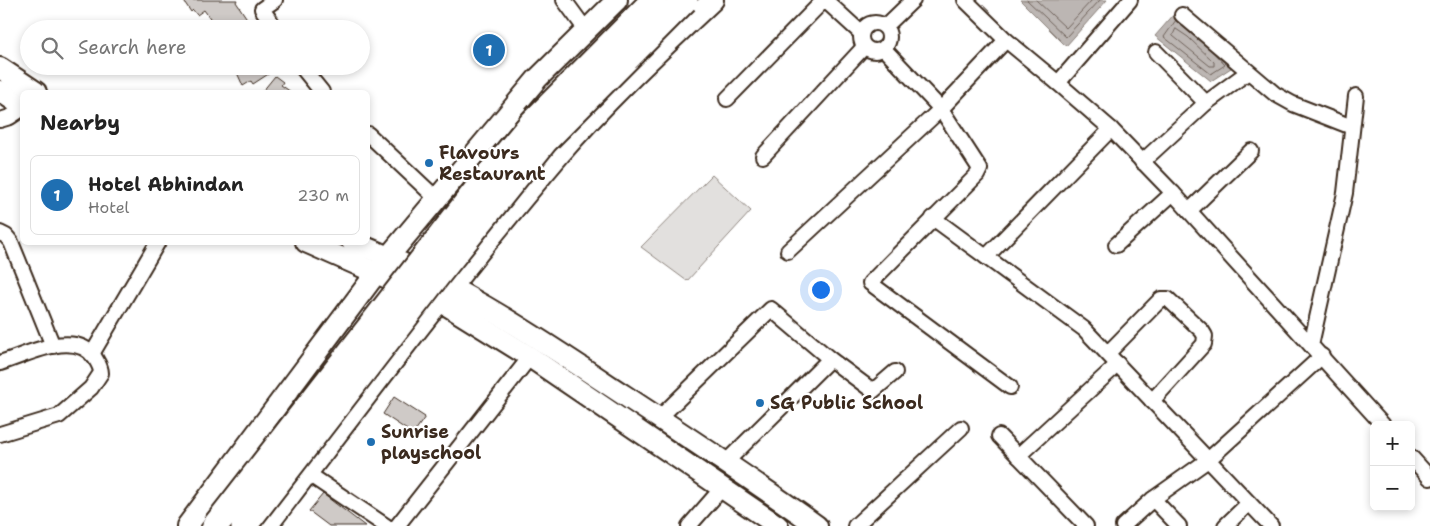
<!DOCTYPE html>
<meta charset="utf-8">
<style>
body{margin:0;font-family:"Shantell Sans",sans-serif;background:#f2f2f2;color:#222}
.controls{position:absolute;right:15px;bottom:15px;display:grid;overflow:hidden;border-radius:8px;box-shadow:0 2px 8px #0003}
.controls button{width:45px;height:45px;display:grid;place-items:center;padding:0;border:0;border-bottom:1px solid #e0e0e0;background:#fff;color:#222;font:25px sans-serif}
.you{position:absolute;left:820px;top:289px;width:18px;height:18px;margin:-12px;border:4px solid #fff;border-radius:50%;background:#1a73e8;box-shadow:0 0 0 8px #1a73e833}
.badge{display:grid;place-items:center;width:32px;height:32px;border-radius:50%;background:#1f6fb2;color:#fff;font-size:16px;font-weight:700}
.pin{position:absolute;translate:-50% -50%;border:2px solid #fff;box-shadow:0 1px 5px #0006}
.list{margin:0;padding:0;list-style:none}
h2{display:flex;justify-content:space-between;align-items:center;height:65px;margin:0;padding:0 20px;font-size:21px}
h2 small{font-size:16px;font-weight:400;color:#767676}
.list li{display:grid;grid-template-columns:32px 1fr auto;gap:15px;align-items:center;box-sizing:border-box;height:80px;margin:0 10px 10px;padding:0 10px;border:1px solid #e0e0e0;border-radius:8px}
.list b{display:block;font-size:19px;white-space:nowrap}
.list p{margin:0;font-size:16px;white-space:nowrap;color:#767676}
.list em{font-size:16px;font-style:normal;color:#767676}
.icon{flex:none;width:28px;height:28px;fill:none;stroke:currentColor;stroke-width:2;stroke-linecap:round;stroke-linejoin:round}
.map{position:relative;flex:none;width:1430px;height:526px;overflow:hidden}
.search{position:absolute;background:#fff;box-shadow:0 2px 8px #0003;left:20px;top:20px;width:350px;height:55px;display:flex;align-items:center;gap:12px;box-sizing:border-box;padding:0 18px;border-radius:28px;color:#767676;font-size:19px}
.panel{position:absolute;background:#fff;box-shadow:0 2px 8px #0003;left:20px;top:90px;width:350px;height:155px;border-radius:8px}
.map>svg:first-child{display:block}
.green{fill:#e2e0de;stroke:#8e857e}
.water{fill:#bcb6b3;stroke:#887e77}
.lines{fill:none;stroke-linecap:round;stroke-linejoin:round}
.shore{stroke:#6f625a;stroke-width:1}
.building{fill:#cfcac7;stroke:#3b2a1e}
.street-casing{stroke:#3b2a1e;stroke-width:18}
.secondary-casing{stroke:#3b2a1e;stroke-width:24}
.street{stroke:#fff;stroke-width:14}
.secondary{stroke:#fff;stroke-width:20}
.highway-bridge-casing{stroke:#3b2a1e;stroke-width:29;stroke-linecap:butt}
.highway-bridge{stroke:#fff;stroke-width:25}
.poi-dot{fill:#1f6fb2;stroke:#fff;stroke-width:2}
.labels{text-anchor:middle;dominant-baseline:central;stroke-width:4.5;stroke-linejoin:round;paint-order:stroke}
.poi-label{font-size:18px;font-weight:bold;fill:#3b2a1e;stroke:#fff;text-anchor:start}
</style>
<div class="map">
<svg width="1430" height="526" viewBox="0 0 1430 526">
<rect width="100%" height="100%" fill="#fff"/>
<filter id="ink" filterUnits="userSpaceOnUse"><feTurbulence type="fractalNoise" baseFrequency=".02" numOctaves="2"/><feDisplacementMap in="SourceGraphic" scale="10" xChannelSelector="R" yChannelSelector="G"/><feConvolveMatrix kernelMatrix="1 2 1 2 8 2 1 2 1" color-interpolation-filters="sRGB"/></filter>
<g filter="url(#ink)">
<!-- green -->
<path class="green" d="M712 175 751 211 687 281 641 247Z"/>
<!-- water -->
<g class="water">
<path d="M1020 0H1107L1066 46Z"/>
<path d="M1176 12 1196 28 1234 66 1211 81 1155 36Z"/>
</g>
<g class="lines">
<!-- shore -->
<g class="shore">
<path d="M1027 0 1066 37 1100 0"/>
<path d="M1036 0 1066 28 1092 0"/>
<path d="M1176 20 1164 37 1211 74 1225 65 1211 50"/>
<path d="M1176 29 1188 37 1214 62V66H1210L1173 36Z"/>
</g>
</g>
<!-- building -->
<g class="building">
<path d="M183 0H237L236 2 254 29H209L215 25 204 10 197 15 193 10 191 12Z"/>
<path d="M234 66H275L271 69 273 71 253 84 251 81 243 86Z"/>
<path d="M275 76 283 82 281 85 291 92H262Z"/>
<path d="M394 397 425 417 413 434 383 414Z"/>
<path d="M323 494 365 526H329L309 511Z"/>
</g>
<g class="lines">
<defs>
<g id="street">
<path d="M275 0 262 9 276 29"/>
<path d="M564 0 586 30"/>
<path d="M825 0 861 33"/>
<path d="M965 0 1006 40 1058 83 1130 0"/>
<path d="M1182 15 1275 94 1293 104 1352 127"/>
<circle cx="875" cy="37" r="14"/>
<path d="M885 27 913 0"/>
<path d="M884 49 941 109 980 169 977 175 870 283 1010 387"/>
<path d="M1156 52 1206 103"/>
<path d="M301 66 322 92"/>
<path d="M1058 83 1111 129 1173 193 1383 425"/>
<path d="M727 99 824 0"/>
<path d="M0 120 10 117 22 109"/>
<path d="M368 134 437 199"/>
<path d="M763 156 864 47"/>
<path d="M1142 162 1206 103 1248 72"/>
<path d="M1189 211 1251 151"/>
<path d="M933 218 1084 329 1271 526"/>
<path d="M0 233 6 236 11 242 53 346"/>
<path d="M1116 245 1173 193"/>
<path d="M788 251 941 109 1006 40"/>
<path d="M986 257 1111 129"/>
<path d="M1311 345 1345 193 1356 96"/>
<path d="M1108 353 1161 299H1168L1202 331 1205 336 1204 344 1152 401"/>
<path d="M92 354 158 242"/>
<path d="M830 359 873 391 895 372"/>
<path d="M0 363C27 355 75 328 95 358 98 363 101 367 101 373L91 388 59 416 0 434"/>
<path d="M659 418 771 309 830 359 727 461"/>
<path d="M999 436 1086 526"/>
<path d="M1018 456 1118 364"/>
<path d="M1411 457 1430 478"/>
<path d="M307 473 386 526"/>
<path d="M1153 499 1179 526"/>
<path d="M397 526 530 357"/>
<path d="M689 526 723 487"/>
<path d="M855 526 961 428"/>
<path d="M1123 526 1153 499 1208 460 1322 356"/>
<path d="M1225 526 1249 503"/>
</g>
<g id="secondary">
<path d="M0 68 36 92"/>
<path d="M0 91 22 106"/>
<path d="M306 242 440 301 530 357 778 526"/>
<path d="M352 242C447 278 526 330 610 386 680 432 749 477 817 526"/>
<path d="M187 526 389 256 537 79 617 0"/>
<path d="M267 526C362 401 457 275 559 155 606 100 660 50 713 0"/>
</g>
</defs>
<!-- street casing -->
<use href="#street" class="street-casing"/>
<!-- secondary casing -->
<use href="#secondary" class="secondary-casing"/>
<!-- street -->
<use href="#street" class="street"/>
<!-- secondary -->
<use href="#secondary" class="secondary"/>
<defs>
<g id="highway-bridge">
<path d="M215 526 482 183 532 123 654 0"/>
<path d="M244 526 437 276 545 141 685 0"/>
</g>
</defs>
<!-- highway-bridge casing -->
<use href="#highway-bridge" class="highway-bridge-casing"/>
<!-- highway-bridge -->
<use href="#highway-bridge" class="highway-bridge"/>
</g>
</g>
<!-- markers -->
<g class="poi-dot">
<circle cx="429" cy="163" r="5"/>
<circle cx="760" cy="403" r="5"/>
<circle cx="371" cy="442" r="5"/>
</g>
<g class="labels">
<!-- poi labels -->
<g class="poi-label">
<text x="439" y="153">Flavours<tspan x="439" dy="21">Restaurant</tspan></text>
<text x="770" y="403">SG Public School</text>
<text x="381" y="432">Sunrise<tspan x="381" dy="21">playschool</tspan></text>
</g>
</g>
</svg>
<div class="controls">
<button>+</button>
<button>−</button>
</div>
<div class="you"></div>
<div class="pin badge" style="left:489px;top:50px">1</div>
<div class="search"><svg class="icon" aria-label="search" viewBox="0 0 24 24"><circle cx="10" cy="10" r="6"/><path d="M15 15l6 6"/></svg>Search here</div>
<section class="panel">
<h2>Nearby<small></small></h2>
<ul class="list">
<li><span class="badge">1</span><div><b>Hotel Abhindan</b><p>Hotel</p></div><em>230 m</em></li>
</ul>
</section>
</div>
